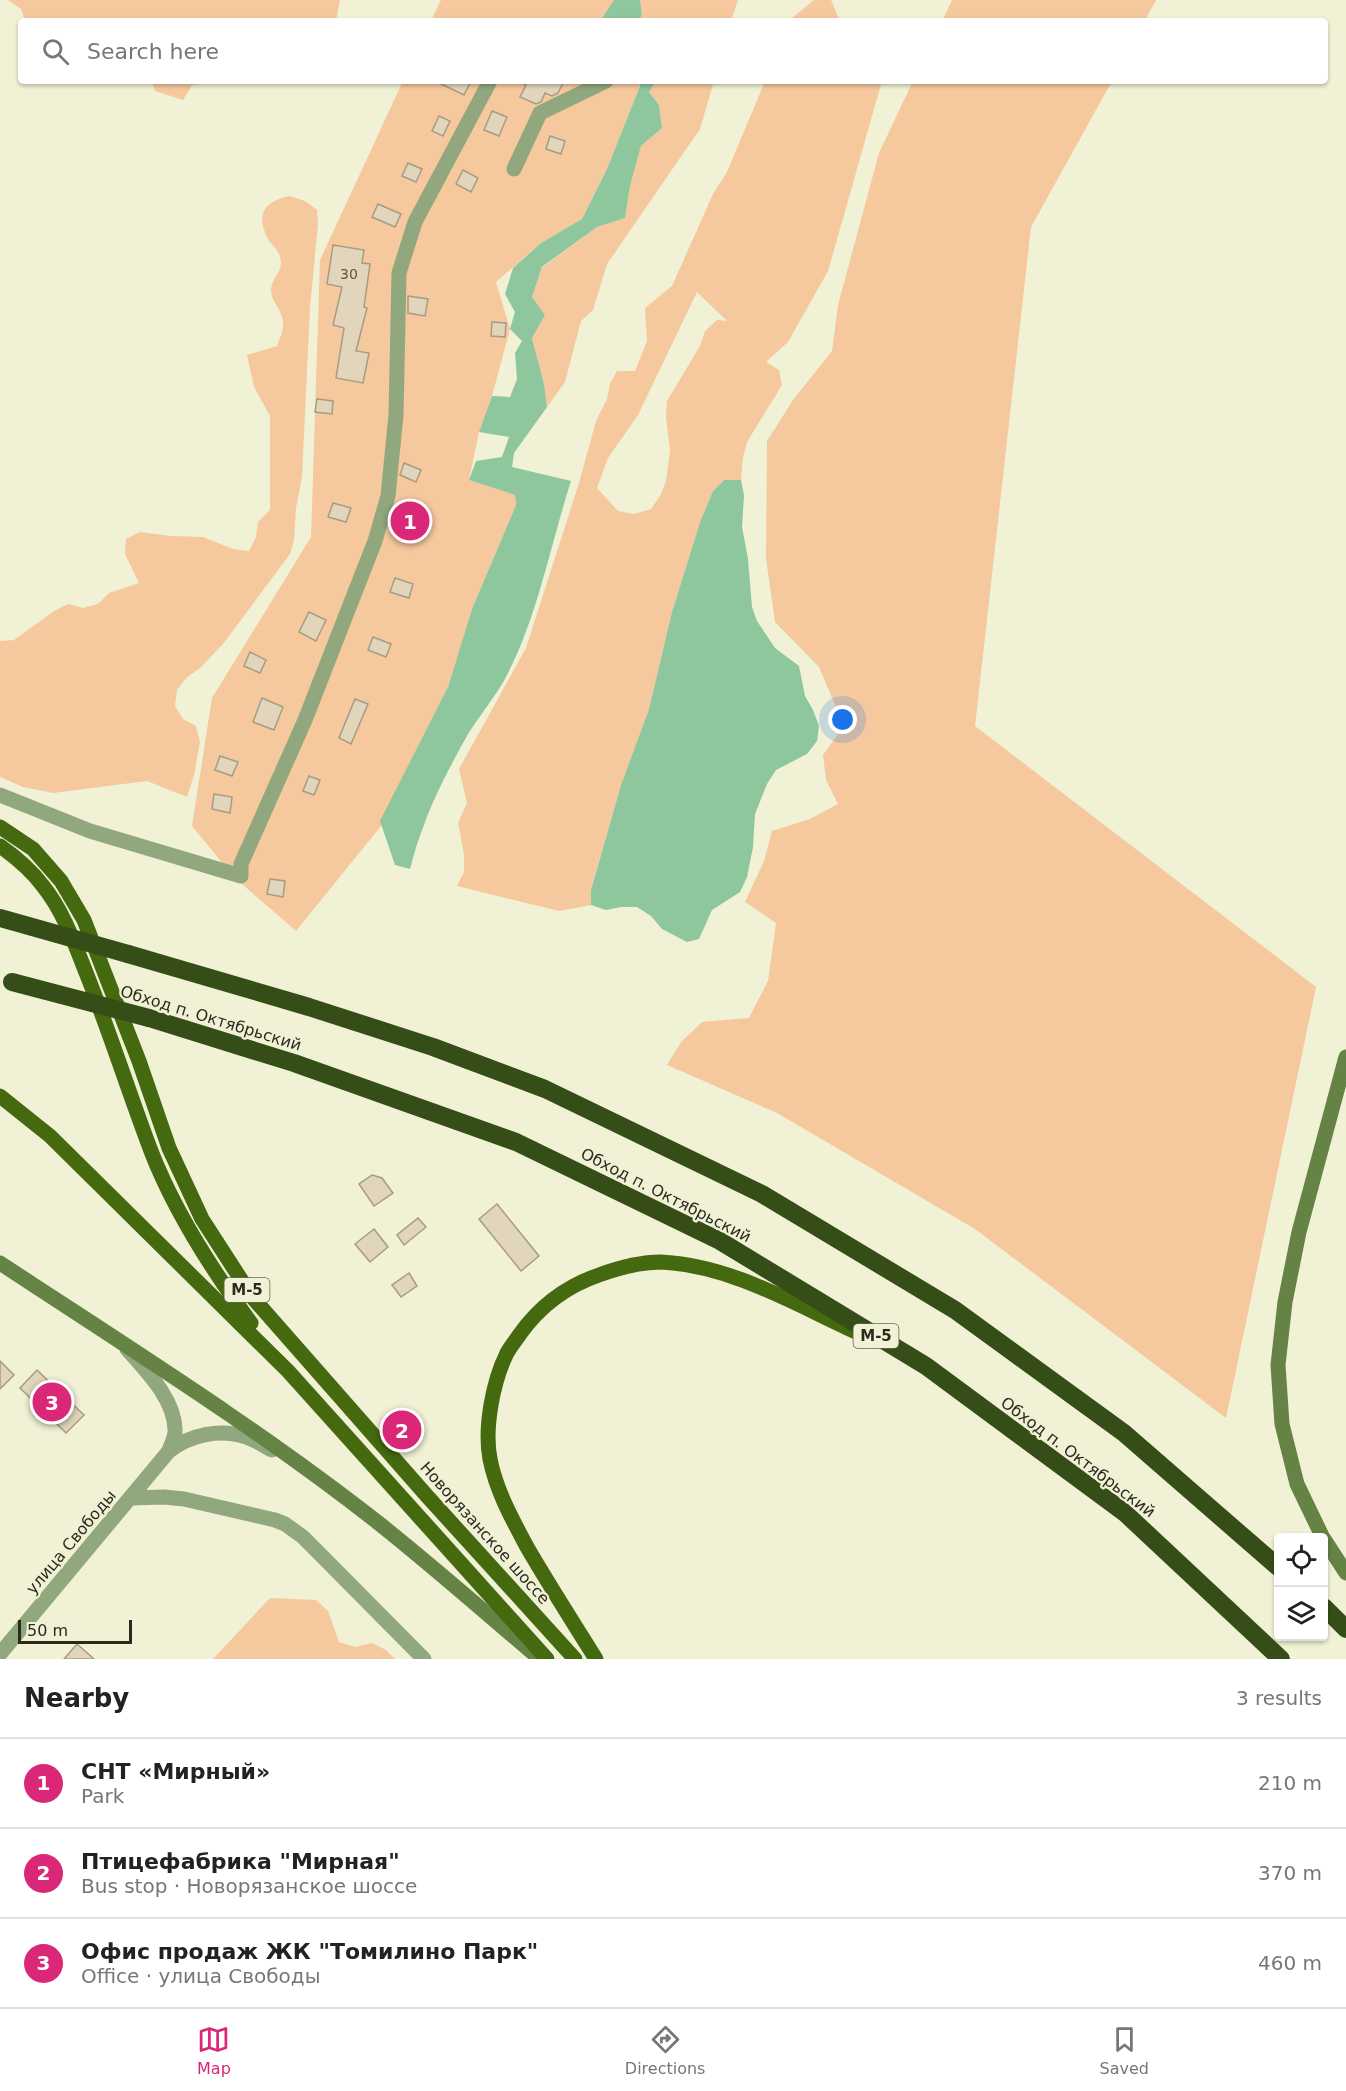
<!DOCTYPE html>
<meta charset="utf-8">
<style>
body{margin:0;font-family:"DejaVu Sans",sans-serif;background:#f6f6f6;color:#222}
.controls{position:absolute;right:18px;bottom:18px;display:grid;overflow:hidden;border-radius:6px;box-shadow:0 2px 4px #0004}
.controls button{width:54px;height:54px;display:grid;place-items:center;padding:0;border:0;border-bottom:2px solid #e0e0e0;background:#fff;color:#222;font:30px sans-serif}
.scale{position:absolute;left:18px;bottom:15px;width:114px;box-sizing:border-box;padding-left:6px;border:3px solid #2a2a20;border-top:0;font-size:16px;line-height:21px;white-space:nowrap;color:#2a2a20;-webkit-text-stroke:4px #f0f1d5;paint-order:stroke}
.you{position:absolute;left:843px;top:720px;width:21px;height:21px;margin:-15px;border:4px solid #fff;border-radius:50%;background:#1a73e8;box-shadow:0 0 0 9px #1a73e833}
.badge{display:grid;place-items:center;width:39px;height:39px;border-radius:50%;background:#db2777;color:#fff;font-size:20px;font-weight:700}
.pin{position:absolute;translate:-50% -50%;border:3px solid #fff;box-shadow:0 2px 6px #0006}
.list{margin:0;padding:0;list-style:none}
h2{display:flex;justify-content:space-between;align-items:center;height:78px;margin:0;padding:0 24px;font-size:26px}
h2 small{font-size:20px;font-weight:400;color:#767676}
.list li{display:grid;grid-template-columns:39px 1fr auto;gap:18px;align-items:center;box-sizing:border-box;height:90px;padding:0 24px;border-top:2px solid #e0e0e0}
.list b{display:block;font-size:22px;white-space:nowrap}
.list p{margin:0;font-size:20px;white-space:nowrap;color:#767676}
.list em{font-size:20px;font-style:normal;color:#767676}
.icon{flex:none;width:33px;height:33px;fill:none;stroke:currentColor;stroke-width:2;stroke-linecap:round;stroke-linejoin:round}
.map{position:relative;flex:none;width:1346px;height:1659px;overflow:hidden}
.search{position:absolute;background:#fff;box-shadow:0 2px 4px #0004;left:18px;right:18px;top:18px;height:66px;display:flex;align-items:center;gap:15px;box-sizing:border-box;padding:0 21px;border-radius:6px;color:#767676;font-size:22px}
.sheet{height:348px;background:#fff}
nav{display:flex;justify-content:space-around;align-items:center;box-sizing:border-box;height:84px;border-top:2px solid #e0e0e0;background:#fff;font-size:16px;color:#767676}
nav a{display:grid;justify-items:center;gap:3px}
nav .on{color:#db2777}
.map>svg:first-child{display:block}
.green{fill:#f6c89e;fill-rule:evenodd}
.water{fill:#8ec69d}
.building{fill:#e1d6bc;stroke:#a79c83;stroke-width:1.5}
.lines{fill:none;stroke-linecap:round;stroke-linejoin:round}
.street{stroke:#91a77d;stroke-width:15}
.secondary{stroke:#648344;stroke-width:15}
.primary{stroke:#44690f;stroke-width:15}
.highway{stroke:#354e18;stroke-width:18}
.highway-bridge{stroke:#354e18;stroke-width:18}
.labels{text-anchor:middle;dominant-baseline:central;stroke-width:4.5;stroke-linejoin:round;paint-order:stroke}
.number-label{font-size:14px;fill:#585547}
.shield{fill:#f0f1d5;stroke:#656656;stroke-width:1.5}
.shield-label{font-size:15px;font-weight:bold;fill:#2a2a20}
.street-label{font-size:16px;fill:#2a2a20;stroke:#f0f1d5}
</style>
<div class="map">
<svg width="1346" height="1659" viewBox="0 0 1346 1659">
<rect width="100%" height="100%" fill="#f0f1d5"/>
<!-- green -->
<g class="green">
<path d="M8 0H340L336 21H25L21 9Z"/>
<path d="M441 0H614L600 21H431Z"/>
<path d="M640 0H738L731 21H639L642 14Z"/>
<path d="M814 0H831L840 21H791L792 18Z"/>
<path d="M952 0H1156L1145 21H942Z"/>
<path d="M152 81H226L192 85 183 100 155 91Z"/>
<path d="M403 81H642L607 169 582 219 541 243 496 282 510 329 492 396 479 432 469 480 515 495 516 505 472 609 448 687 381 826 296 931 234 877 192 826 212 698 311 537 320 260Z"/>
<path d="M656 81H714L700 129 607 264 593 310 581 321 565 382 547 407 544 384 532 338 545 315 532 297 542 268 597 227 625 218 630 186 641 146 662 128 659 105 649 92Z"/>
<path d="M765 81H882L828 271 788 342 766 362 779 370 782 385 747 442 743 457 741 480H724L713 491 700 522 672 612 649 709 621 785 591 889V905L559 911 457 886 464 872V854L458 823 467 803 459 769 526 648 579 483 596 421 607 399 610 384 617 371H635L647 341 645 308 672 286 713 194 727 172ZM697 292 727 321 717 320 705 331 700 346 667 401 666 417 670 450 666 481 660 496 651 509 634 514 618 511 597 488 608 458 638 415Z"/>
<path d="M913 81H1112L1031 227 975 726 1316 987 1226 1418 975 1229 777 1113 667 1065 681 1042 702 1022 749 1018 768 981 776 923 745 902 764 861 772 831 810 819 838 804 826 780 823 755 844 726 819 667 775 622 766 558 767 441 793 400 832 351 838 305 879 153Z"/>
<path d="M290 196 305 201 317 210 318 224 310 307 302 477 296 508 294 539 290 554 223 644 200 668 186 678 177 690 175 706 183 719 196 726 200 742 194 775 187 797 147 781 53 793 23 787 0 777V641L14 640 54 611 68 604 83 608 98 604 109 593 139 583 125 554 126 539 140 532 171 536 203 537 233 549 249 551 256 537 258 522 270 510V416L254 387 247 355 277 346C281 336 286 325 281 314 277 304 271 300 271 289 272 277 286 270 279 254 277 249 271 244 268 239 255 214 265 201 290 196Z"/>
<path d="M270 1598 316 1600 328 1611 339 1642 355 1647 372 1643 386 1650 395 1659H213Z"/>
</g>
<!-- water -->
<g class="water">
<path d="M614 0H640L642 14 639 21H600Z"/>
<path d="M642 81H656L649 92 659 105 662 128 641 146 630 186 625 218 597 227 542 267 532 297 545 315 532 338 544 384 547 407 514 453 512 467 571 481C550 546 538 616 506 677 495 697 480 715 468 734 452 763 435 794 424 825 418 839 414 854 410 869L395 865 380 821 448 687 472 609 516 505 515 495 469 480 476 461 502 457 509 437 479 432 492 396 510 397 517 379 515 353 522 341 510 329 515 312 505 294 513 268 541 243 582 219 607 169Z"/>
<path d="M724 480H741L744 495 742 527 748 559 752 607 757 621 775 648 799 666 805 696 813 710 819 726 817 741 807 754 776 770 767 784 755 814 753 847 747 877 740 892 712 910 699 939 687 942 662 929 651 916 637 907H621L606 910 591 905V890L621 785 649 709 672 612 700 522 713 491Z"/>
</g>
<!-- building -->
<g class="building">
<path d="M435 81H471L464 95Z"/>
<path d="M518 81H564L558 93 552 96 545 93 541 102 536 104 520 97 526 85Z"/>
<path d="M492 111 507 117 499 136 484 130Z"/>
<path d="M439 116 450 121 443 136 432 131Z"/>
<path d="M550 136 565 141 561 154 546 149Z"/>
<path d="M408 163 422 169 416 182 402 176Z"/>
<path d="M463 170 478 178 471 192 456 184Z"/>
<path d="M378 204 401 214 395 227 372 217Z"/>
<path d="M333 245 364 250 362 263 370 264 364 307 367 308 356 351 369 353 363 383 336 378 344 328 333 325 342 287 327 284Z"/>
<path d="M408 296 428 299 425 316 408 313Z"/>
<path d="M492 322 506 323 505 337 491 336Z"/>
<path d="M317 399 333 401 332 414 315 412Z"/>
<path d="M404 463 421 470 416 482 400 475Z"/>
<path d="M333 503 351 508 346 522 328 517Z"/>
<path d="M395 578 413 584 409 598 390 592Z"/>
<path d="M309 612 326 620 316 641 299 632Z"/>
<path d="M373 637 391 644 386 657 368 650Z"/>
<path d="M250 652 266 660 260 673 244 666Z"/>
<path d="M262 698 283 707 274 730 253 722Z"/>
<path d="M355 699 368 704 351 744 339 738Z"/>
<path d="M220 756 238 762 232 776 215 770Z"/>
<path d="M309 776 320 780 314 795 303 791Z"/>
<path d="M214 794 232 797 230 813 212 809Z"/>
<path d="M270 879 285 881 283 897 267 894Z"/>
<path d="M372 1175 382 1178 393 1193 374 1206 359 1184Z"/>
<path d="M497 1204 539 1256 521 1271 479 1219Z"/>
<path d="M418 1218 426 1227 404 1245 397 1235Z"/>
<path d="M374 1229 388 1247 370 1262 355 1244Z"/>
<path d="M409 1273 417 1286 401 1297 392 1285Z"/>
<path d="M0 1361 14 1375 0 1389Z"/>
<path d="M37 1370 84 1415 66 1433 20 1388Z"/>
<path d="M77 1644 94 1659H64Z"/>
</g>
<g class="lines">
<!-- street -->
<g class="street">
<path d="M514 169 540 113 606 81"/>
<path d="M0 795 90 831 241 876V864L305 720 375 541 388 496 396 415 399 273 415 222 490 81"/>
<path d="M169 1451C190 1435 220 1428 246 1437 255 1440 264 1446 272 1450"/>
<path d="M131 1498 164 1497 184 1499 275 1520 285 1524 303 1537 424 1659"/>
<path d="M0 1654 169 1451C171 1444 176 1436 175 1429 174 1398 146 1371 127 1349"/>
</g>
<!-- secondary -->
<g class="secondary">
<path d="M0 1263C129 1348 259 1429 381 1525 435 1568 487 1614 540 1659"/>
<path d="M1323 1538 1297 1484 1282 1424 1278 1365 1285 1302 1299 1232 1346 1057"/>
<path d="M1324 1539 1346 1573"/>
</g>
<!-- primary -->
<g class="primary">
<path d="M0 827 33 849 61 881 84 920 139 1061 169 1148 202 1219 253 1298 427 1496 575 1659"/>
<path d="M0 846C17 858 31 870 43 886 64 912 75 945 87 975 110 1033 129 1093 151 1151 175 1213 212 1270 251 1323"/>
<path d="M0 1096 50 1136 288 1371 547 1659"/>
<path d="M596 1659C573 1622 549 1585 527 1547 512 1519 496 1490 490 1459 484 1428 493 1381 507 1353 511 1346 516 1340 520 1334 540 1306 567 1286 599 1275 618 1268 639 1262 661 1262 730 1265 795 1304 856 1332"/>
</g>
<!-- highway -->
<g class="highway">
<path d="M128 954 309 1007 433 1047 545 1089 762 1194 955 1310 1124 1433 1278 1567"/>
<path d="M149 1018 294 1063 516 1142 720 1241 926 1366 1125 1513 1281 1659"/>
<path d="M1324 1607 1346 1629"/>
</g>
<!-- highway-bridge -->
<g class="highway-bridge">
<path d="M0 918 128 954"/>
<path d="M12 982 149 1018"/>
</g>
</g>
<g class="labels">
<!-- number labels -->
<g class="number-label">
<text x="349" y="274">30</text>
</g>
<!-- shield labels -->
<g class="shield">
<rect x="224.5" y="1278" width="45" height="24" rx="4.5"/>
<rect x="853.5" y="1324" width="45" height="24" rx="4.5"/>
</g>
<g class="shield-label">
<text x="247" y="1290">М-5</text>
<text x="876" y="1336">М-5</text>
</g>
<!-- street labels -->
<g class="street-label">
<text transform="translate(211 1018) rotate(17)">Обход п. Октябрьский</text>
<text transform="translate(666 1195) rotate(27)">Обход п. Октябрьский</text>
<text transform="translate(1078 1457) rotate(37)">Обход п. Октябрьский</text>
<text transform="translate(485 1533) rotate(48)">Новорязанское шоссе</text>
<text transform="translate(71 1542) rotate(-50)">улица Свободы</text>
</g>
</g>
</svg>
<div class="controls">
<button><svg class="icon" aria-label="locate" viewBox="0 0 24 24"><circle cx="12" cy="12" r="6"/><path d="M12 2v4M12 18v4M2 12h4M18 12h4"/></svg></button>
<button><svg class="icon" aria-label="layers" viewBox="0 0 24 24"><path d="M12 4l9 5-9 5-9-5zM3 14l9 5 9-5"/></svg></button>
</div>
<div class="scale">50 m</div>
<div class="you"></div>
<div class="pin badge" style="left:410px;top:521px">1</div>
<div class="pin badge" style="left:402px;top:1430px">2</div>
<div class="pin badge" style="left:52px;top:1402px">3</div>
<div class="search"><svg class="icon" aria-label="search" viewBox="0 0 24 24"><circle cx="10" cy="10" r="6"/><path d="M15 15l6 6"/></svg>Search here</div>
</div>
<section class="sheet">
<h2>Nearby<small>3 results</small></h2>
<ul class="list">
<li><span class="badge">1</span><div><b>СНТ «Мирный»</b><p>Park</p></div><em>210 m</em></li>
<li><span class="badge">2</span><div><b>Птицефабрика &quot;Мирная&quot;</b><p>Bus stop · Новорязанское шоссе</p></div><em>370 m</em></li>
<li><span class="badge">3</span><div><b>Офис продаж ЖК &quot;Томилино Парк&quot;</b><p>Office · улица Свободы</p></div><em>460 m</em></li>
</ul>
</section>
<nav>
<a class="on"><svg class="icon" aria-label="map" viewBox="0 0 24 24"><path d="M3 6l6-2 6 2 6-2v14l-6 2-6-2-6 2zM9 4v14M15 6v14"/></svg>Map</a>
<a><svg class="icon" aria-label="directions" viewBox="0 0 24 24"><path d="M12 3l9 9-9 9-9-9zM9 14v-3h6M13 9l2 2-2 2"/></svg>Directions</a>
<a><svg class="icon" aria-label="saved" viewBox="0 0 24 24"><path d="M7 4h10v16l-5-4-5 4z"/></svg>Saved</a>
</nav>
